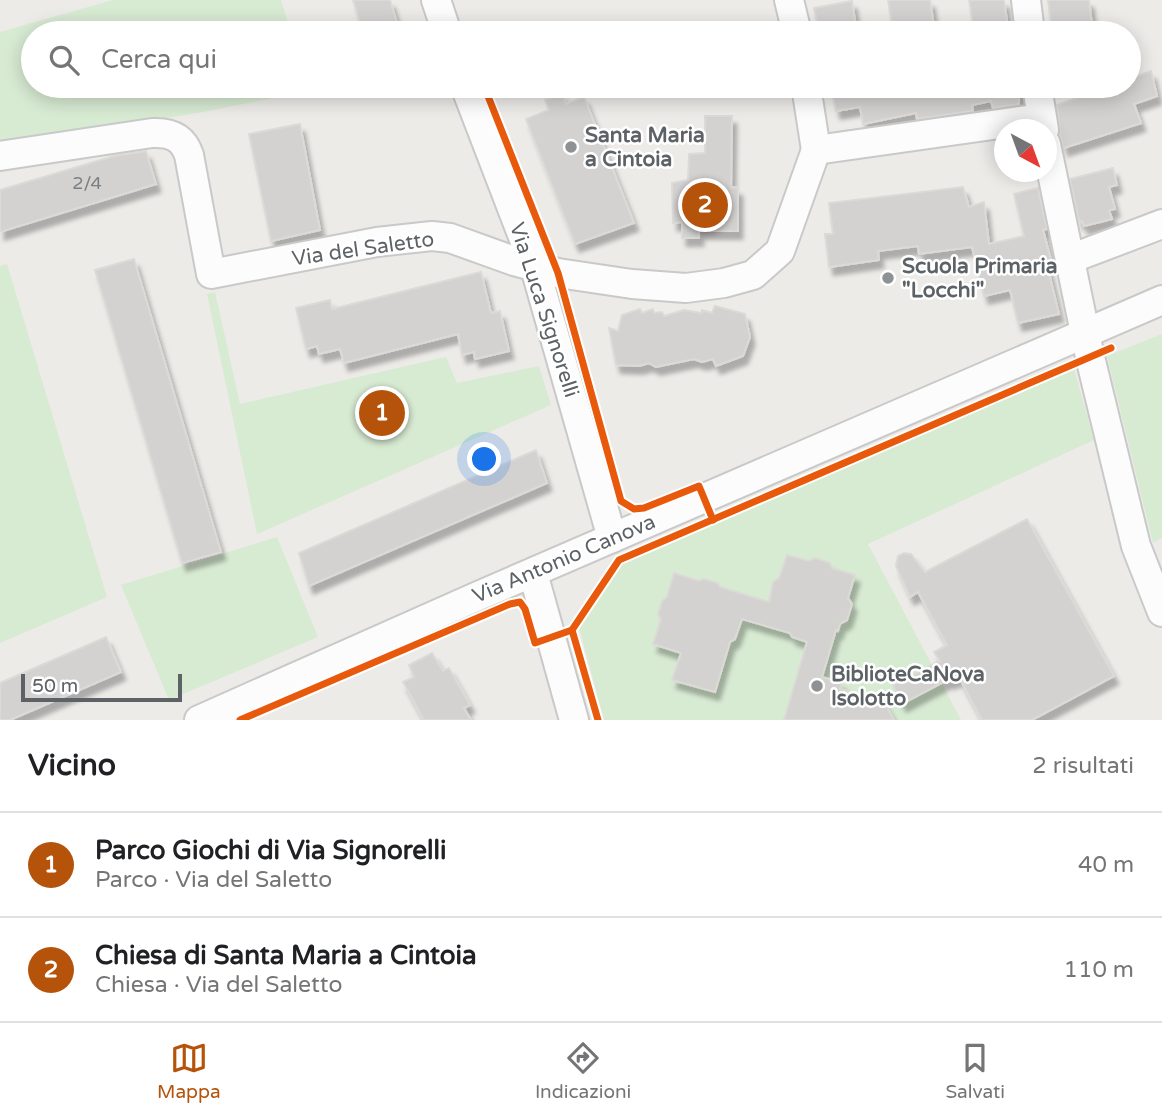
<!DOCTYPE html>
<html lang="it">
<meta charset="utf-8">
<style>
body{margin:0;font-family:"Varela Round",sans-serif;background:#f6f6f6;color:#202124}
.compass{position:absolute;left:994px;top:119px;width:63px;height:63px;border-radius:50%;background:#fff;box-shadow:0 4px 18px #0003;rotate:139deg}
.scale{position:absolute;left:21px;bottom:18px;width:161px;box-sizing:border-box;padding-left:7px;border:4px solid #5d6266;border-top:0;font-size:19px;line-height:24px;white-space:nowrap;color:#5d6266;-webkit-text-stroke:5px #fff;paint-order:stroke}
.you{position:absolute;left:485px;top:460px;width:24px;height:24px;margin:-18px;border:5px solid #fff;border-radius:50%;background:#1a73e8;box-shadow:0 0 0 10px #1a73e833}
.badge{display:grid;place-items:center;width:46px;height:46px;border-radius:50%;background:#b45309;color:#fff;font-size:23px;font-weight:700}
.pin{position:absolute;translate:-50% -50%;border:4px solid #fff;box-shadow:0 2px 7px #0006}
.list{margin:0;padding:0;list-style:none}
h2{display:flex;justify-content:space-between;align-items:center;height:91px;margin:0;padding:0 28px;font-size:30px}
h2 small{font-size:23px;font-weight:400;color:#757577}
.list li{display:grid;grid-template-columns:46px 1fr auto;gap:21px;align-items:center;box-sizing:border-box;height:105px;padding:0 28px;border-top:2px solid #e0e0e0}
.list b{display:block;font-size:26px;white-space:nowrap}
.list p{margin:0;font-size:23px;white-space:nowrap;color:#757577}
.list em{font-size:23px;font-style:normal;color:#757577}
.icon{flex:none;width:38px;height:38px;fill:none;stroke:currentColor;stroke-width:2;stroke-linecap:round;stroke-linejoin:round}
.map{position:relative;flex:none;width:1162px;height:720px;overflow:hidden}
.search{position:absolute;background:#fff;box-shadow:0 4px 18px #0003;left:21px;right:21px;top:21px;height:77px;display:flex;align-items:center;gap:18px;box-sizing:border-box;padding:0 24px;border-radius:38px;color:#757577;font-size:26px}
.sheet{height:301px;background:#fff}
nav{display:flex;justify-content:space-around;align-items:center;box-sizing:border-box;height:98px;border-top:2px solid #e0e0e0;background:#fff;font-size:19px;color:#757577}
nav a{display:grid;justify-items:center;gap:4px}
nav .on{color:#b45309}
.map>svg:first-child{display:block}
.green{fill:#d7ead2}
.building{fill:#d4d2d1;stroke:#dcdad7;stroke-width:2;filter:url(#shadow)}
.lines{fill:none;stroke-linecap:round;stroke-linejoin:round}
.minor-casing{stroke:#c9c9c9;stroke-width:32}
.minor{stroke:#fcfcfc;stroke-width:28}
.cycleway-casing{stroke:#fff;stroke-width:11}
.cycleway{stroke:#e8590c;stroke-width:7}
.poi-dot{fill:#8f9294;stroke:#fff;stroke-width:2.5}
.labels{text-anchor:middle;dominant-baseline:central;stroke-width:5;stroke-linejoin:round;paint-order:stroke}
.number-label{font-size:18px;fill:#7c7f82}
.poi-label{font-size:21px;font-weight:bold;fill:#5d6266;stroke:#fff;text-anchor:start}
.street-label{font-size:21px;fill:#5d6266;stroke:#fff}
</style>
<div class="map">
<svg width="1162" height="720" viewBox="0 0 1162 720">
<defs>
<filter id="shadow"><feDropShadow dx="4.5" dy="8" stdDeviation="2" flood-color="#0004"/></filter>
</defs>
<rect width="100%" height="100%" fill="#edebe8"/>
<!-- green -->
<g class="green">
<path d="M113 0H281L291 33H33V86H307L308 91 203 112 0 145V32Z"/>
<path d="M7 264 107 597 0 643V266Z"/>
<path d="M215 292 240 404 446 357 457 383 539 366 551 405 257 534 207 294Z"/>
<path d="M1162 334V538L1153 543 1107 356Z"/>
<path d="M1074 369 1094 440 868 544 961 720H604L579 627 624 561Z"/>
<path d="M277 537 318 637 169 700 121 585Z"/>
</g>
<!-- building -->
<g class="building">
<path d="M353 0H390L400 33H363Z"/>
<path d="M888 0H930L935 33H893Z"/>
<path d="M969 0H1004L1008 28 974 33Z"/>
<path d="M1048 0H1089L1093 33H1052Z"/>
<path d="M852 1 857 33H819L814 8Z"/>
<path d="M1151 71 1157 96 1134 104 1141 123 1064 148 1060 135 1057 105 1111 86H1129V79Z"/>
<path d="M831 86H859V90L884 86H1021L1022 96H1019V104L993 108 991 101 972 105 973 111 917 119 916 113 863 124 860 107 836 111Z"/>
<path d="M562 93 566 104 584 97 634 223 575 244 526 119 549 110 545 100Z"/>
<path d="M705 116H732L731 187 738 188V231H699V238H682V222L673 223 672 183 688 180 689 154 705 153Z"/>
<path d="M300 124 320 230 271 241 249 134Z"/>
<path d="M146 151 156 184 0 232V190L114 156Z"/>
<path d="M1113 168 1117 185 1109 187 1115 209 1109 210 1112 219 1084 226 1082 221H1079L1070 179Z"/>
<path d="M963 187 969 207 984 202 989 244 1024 236 1014 194 1038 188 1047 229 1043 230 1051 260 1046 261 1059 314 1018 323 1010 290 984 296 972 247 919 254 918 246 878 251 879 260 829 267 825 234H833L829 203Z"/>
<path d="M134 259 221 552 182 563 95 270Z"/>
<path d="M481 272 491 313 500 311 509 351 475 359 474 352 462 355 458 334 344 363 340 349 319 354 317 346 306 349 296 308 330 300 332 309Z"/>
<path d="M715 306 745 314 750 337 743 356 716 366 713 359 702 362 694 359 656 367 649 363 639 366 616 365 609 328 618 331 622 315 640 309 642 313 653 309 654 313 662 312 664 316 684 310 702 313V310L712 313Z"/>
<path d="M536 450 547 483 309 586 299 553Z"/>
<path d="M1027 519 1114 676 1032 720H982L959 677 950 681 949 679 902 704 893 685 940 661 934 652 947 645 918 592 910 597 896 566 898 556 904 553 911 554 925 572Z"/>
<path d="M787 555 809 561 815 558 830 563 832 568 855 575 848 598 852 604 847 620 840 624 838 631 836 630 822 677 842 683 840 689 884 702 894 720H784L807 642 792 637 790 633 742 619 735 639 730 642 715 692 672 680 681 653 653 644 661 619 658 614 662 601 667 597 674 573 699 581 704 579 718 583 720 587 769 602 773 582 779 578Z"/>
<path d="M106 637 121 672 10 720H0V683Z"/>
<path d="M432 653 443 671 449 668 470 705 464 708 471 720H424L403 682 414 677 409 665Z"/>
</g>
<g class="lines">
<defs>
<g id="minor">
<path d="M436 0 447 33"/>
<path d="M789 0 797 33"/>
<path d="M1026 0 1030 33"/>
<path d="M465 86 535 268 612 538"/>
<path d="M806 86 816 150"/>
<path d="M1037 86 1044 130"/>
<path d="M1046 144 1090 357 1136 546 1162 612"/>
<path d="M816 150 1041 118"/>
<path d="M0 156 152 133C170 132 183 137 189 155L211 274 377 242 432 236 450 238 514 261 558 273 632 284 686 288 724 283 753 275 780 251 816 150"/>
<path d="M1070 259 1162 224"/>
<path d="M533 573 574 720"/>
<path d="M199 720 478 596 1162 300"/>
</g>
</defs>
<!-- minor casing -->
<use href="#minor" class="minor-casing"/>
<!-- minor -->
<use href="#minor" class="minor"/>
<defs>
<g id="cycleway">
<path d="M484 86 558 273 621 501 634 509 644 508 699 486 713 520"/>
<path d="M240 720 510 604 520 602 525 609 535 643 572 630"/>
<path d="M598 720 572 630 619 560 1111 348"/>
</g>
</defs>
<!-- cycleway casing -->
<use href="#cycleway" class="cycleway-casing"/>
<!-- cycleway -->
<use href="#cycleway" class="cycleway"/>
</g>
<!-- markers -->
<g class="poi-dot">
<circle cx="571" cy="147" r="7"/>
<circle cx="888" cy="278" r="7"/>
<circle cx="817" cy="686" r="7"/>
</g>
<g class="labels">
<!-- number labels -->
<g class="number-label">
<text x="87" y="183">2/4</text>
</g>
<!-- poi labels -->
<g class="poi-label">
<text x="585" y="135">Santa Maria<tspan x="585" dy="24">a Cintoia</tspan></text>
<text x="902" y="266">Scuola Primaria<tspan x="902" dy="24">"Locchi"</tspan></text>
<text x="831" y="674">BiblioteCaNova<tspan x="831" dy="24">Isolotto</tspan></text>
</g>
<!-- street labels -->
<g class="street-label">
<text transform="translate(363 249) rotate(-8)">Via del Saletto</text>
<text transform="translate(544 310) rotate(72)">Via Luca Signorelli</text>
<text transform="translate(564 559) rotate(-23)">Via Antonio Canova</text>
</g>
</g>
</svg>
<svg class="compass" viewBox="-18 -18 36 36"><path d="M0-13l5 13h-10z" fill="#e53935"/><path d="M0 13l5-13h-10z" fill="#757577"/></svg>
<div class="scale">50 m</div>
<div class="you"></div>
<div class="pin badge" style="left:382px;top:413px">1</div>
<div class="pin badge" style="left:705px;top:205px">2</div>
<div class="search"><svg class="icon" aria-label="search" viewBox="0 0 24 24"><circle cx="10" cy="10" r="6"/><path d="M15 15l6 6"/></svg>Cerca qui</div>
</div>
<section class="sheet">
<h2>Vicino<small>2 risultati</small></h2>
<ul class="list">
<li><span class="badge">1</span><div><b>Parco Giochi di Via Signorelli</b><p>Parco · Via del Saletto</p></div><em>40 m</em></li>
<li><span class="badge">2</span><div><b>Chiesa di Santa Maria a Cintoia</b><p>Chiesa · Via del Saletto</p></div><em>110 m</em></li>
</ul>
</section>
<nav>
<a class="on"><svg class="icon" aria-label="map" viewBox="0 0 24 24"><path d="M3 6l6-2 6 2 6-2v14l-6 2-6-2-6 2zM9 4v14M15 6v14"/></svg>Mappa</a>
<a><svg class="icon" aria-label="directions" viewBox="0 0 24 24"><path d="M12 3l9 9-9 9-9-9zM9 14v-3h6M13 9l2 2-2 2"/></svg>Indicazioni</a>
<a><svg class="icon" aria-label="saved" viewBox="0 0 24 24"><path d="M7 4h10v16l-5-4-5 4z"/></svg>Salvati</a>
</nav>
